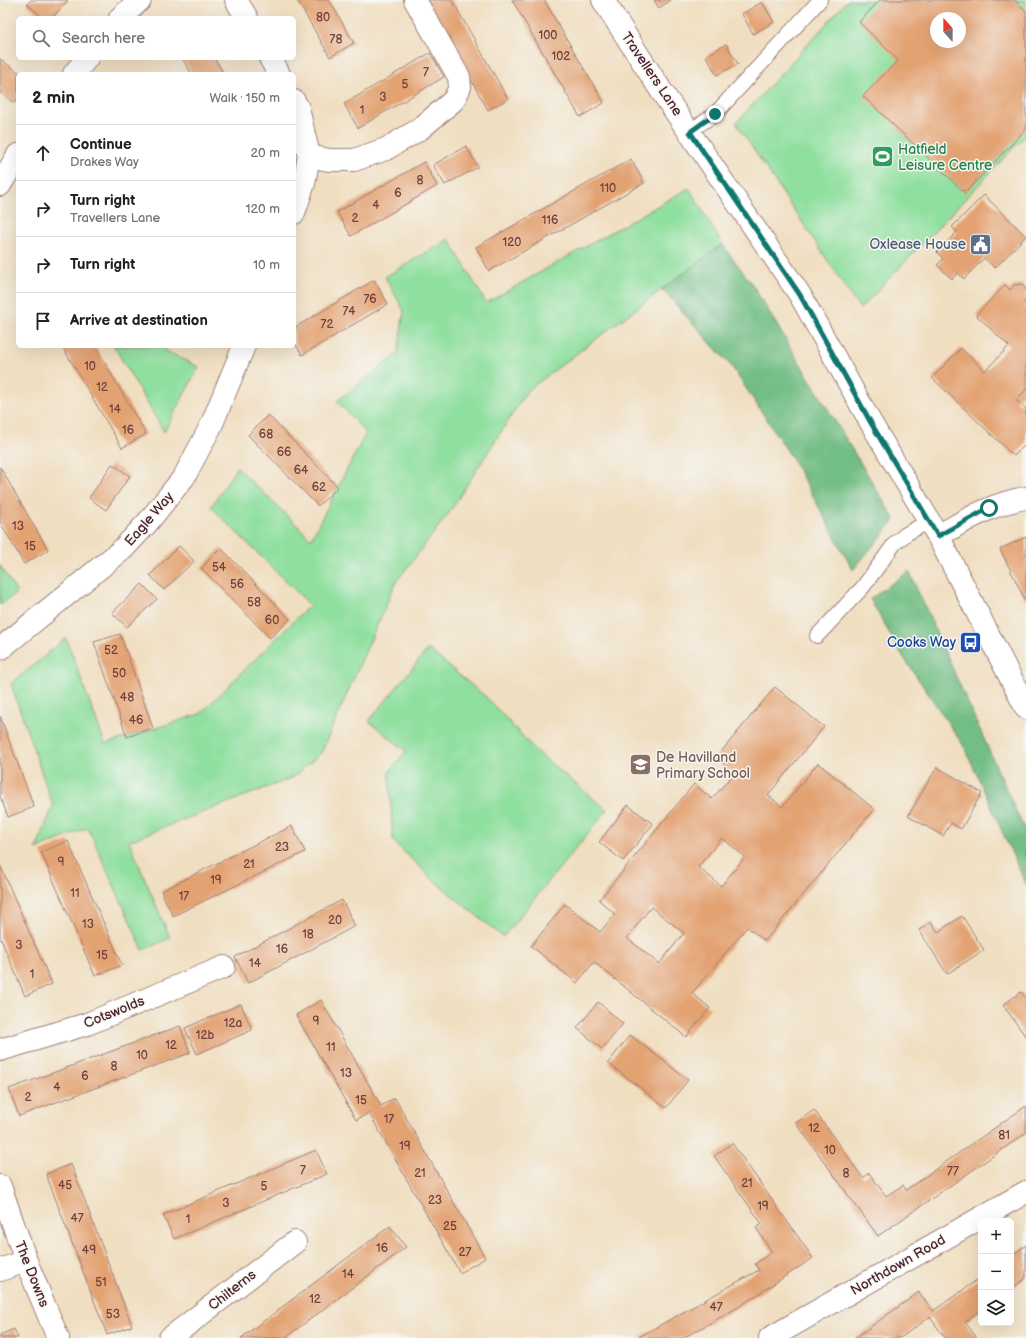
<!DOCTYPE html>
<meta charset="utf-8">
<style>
body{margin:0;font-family:"Balsamiq Sans",sans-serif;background:#f6f6f6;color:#202124}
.controls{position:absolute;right:12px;bottom:12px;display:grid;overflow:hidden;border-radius:6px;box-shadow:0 4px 16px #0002}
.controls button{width:36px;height:36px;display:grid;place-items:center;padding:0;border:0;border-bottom:1px solid #e0e0e0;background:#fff;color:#202124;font:20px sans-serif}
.compass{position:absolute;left:930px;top:12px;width:36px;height:36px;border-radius:50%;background:#fff;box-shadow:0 4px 16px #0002;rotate:339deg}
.stop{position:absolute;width:12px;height:12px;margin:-9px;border:3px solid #0f766e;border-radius:50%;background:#fff}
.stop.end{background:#0f766e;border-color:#fff;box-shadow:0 1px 4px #0008}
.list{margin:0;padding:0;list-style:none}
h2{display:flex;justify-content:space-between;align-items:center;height:52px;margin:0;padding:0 16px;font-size:17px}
h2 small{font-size:13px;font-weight:400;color:#757577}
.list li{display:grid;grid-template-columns:26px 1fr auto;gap:12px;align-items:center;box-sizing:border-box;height:56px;padding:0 16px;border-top:1px solid #e0e0e0}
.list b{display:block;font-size:15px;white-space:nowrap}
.list p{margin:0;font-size:13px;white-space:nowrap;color:#757577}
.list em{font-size:13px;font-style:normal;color:#757577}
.icon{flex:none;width:22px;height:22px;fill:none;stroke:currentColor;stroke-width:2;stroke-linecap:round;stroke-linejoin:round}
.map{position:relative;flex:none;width:1026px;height:1338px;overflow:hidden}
.search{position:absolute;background:#fff;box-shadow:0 4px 16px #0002;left:16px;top:16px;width:280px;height:44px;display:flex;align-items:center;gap:10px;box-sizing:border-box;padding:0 14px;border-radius:6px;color:#757577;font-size:15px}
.panel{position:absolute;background:#fff;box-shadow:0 4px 16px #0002;left:16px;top:72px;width:280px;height:276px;border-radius:6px}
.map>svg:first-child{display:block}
.green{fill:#8fdf9f;stroke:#6c7f65;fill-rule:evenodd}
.forest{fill:#73be86;stroke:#5e6e58}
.building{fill:#e3a272;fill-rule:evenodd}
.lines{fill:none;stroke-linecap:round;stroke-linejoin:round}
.lane-casing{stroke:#9d7e76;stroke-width:16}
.street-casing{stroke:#9d7e76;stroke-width:24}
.secondary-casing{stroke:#9d7e76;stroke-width:24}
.lane{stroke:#fff;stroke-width:14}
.street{stroke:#fff;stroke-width:22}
.secondary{stroke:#fff;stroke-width:22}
.route{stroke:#0f766e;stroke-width:5}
.labels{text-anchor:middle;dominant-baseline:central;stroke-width:3;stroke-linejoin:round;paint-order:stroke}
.number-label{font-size:12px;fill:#70403d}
.street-label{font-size:14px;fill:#4a1f2b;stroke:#f6f6f2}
.leisure-label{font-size:14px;fill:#27864d;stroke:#f6f6f2;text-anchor:start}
.service-label{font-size:14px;fill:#4e5e75;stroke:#f6f6f2;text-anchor:end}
.transit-label{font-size:14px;fill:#164399;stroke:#f6f6f2;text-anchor:end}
.education-label{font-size:14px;fill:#785e54;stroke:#f6f6f2;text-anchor:start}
</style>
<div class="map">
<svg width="1026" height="1338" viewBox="0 0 1026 1338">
<rect width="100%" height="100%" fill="#f6f6f2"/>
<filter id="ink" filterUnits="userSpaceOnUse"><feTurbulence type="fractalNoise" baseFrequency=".025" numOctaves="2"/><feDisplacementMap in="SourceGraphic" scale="8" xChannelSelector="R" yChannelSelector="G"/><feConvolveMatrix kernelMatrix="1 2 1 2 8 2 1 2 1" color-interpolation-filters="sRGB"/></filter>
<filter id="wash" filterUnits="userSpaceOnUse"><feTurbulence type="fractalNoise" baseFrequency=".012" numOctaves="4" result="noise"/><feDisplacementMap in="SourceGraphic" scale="16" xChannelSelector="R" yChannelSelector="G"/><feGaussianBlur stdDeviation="0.9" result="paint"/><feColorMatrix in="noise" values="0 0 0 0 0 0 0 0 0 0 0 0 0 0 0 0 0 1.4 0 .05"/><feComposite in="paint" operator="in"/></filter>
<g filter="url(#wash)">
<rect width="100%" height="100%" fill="#f0dec0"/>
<!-- green -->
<g class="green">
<path d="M848 0H1026V135L860 309 736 123ZM936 18H960V42H936Z"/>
<path d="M689 188 722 244 527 391 449 513 396 582 321 753 294 777 129 841 170 938 143 950 88 828 36 849 53 806 11 684 66 638 105 744 200 714 310 605 211 507 237 467 311 539 366 433 337 401 398 354 404 311 385 277 449 239 486 303Z"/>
<path d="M114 346H163L166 351 199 367 164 432Z"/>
<path d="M0 565 17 593 0 605Z"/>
<path d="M428 649 487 698 537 752 607 810 503 937 432 879 393 841 389 772 406 751 369 721Z"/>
</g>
<!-- forest -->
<g class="forest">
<path d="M722 244 752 284 895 520 853 570 792 458 732 367 662 289Z"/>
<path d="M909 571 1021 822 1026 829V885L965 748 900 652 870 599Z"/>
</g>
<g id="blocks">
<!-- building -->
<g class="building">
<path d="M31 0H68L52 18H43L27 4Z"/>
<path d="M297 0H329L354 43 330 57Z"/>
<path d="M426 0H452L508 99 488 110Z"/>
<path d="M512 0H544L604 103 580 117Z"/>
<path d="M654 0H671L659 8Z"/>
<path d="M880 0H1015L1026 11V129L965 193 863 96 898 60 859 22ZM936 18H960V42H936Z"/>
<path d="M762 2 774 22 753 34 742 14Z"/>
<path d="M726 44 738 64 717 75 706 56Z"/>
<path d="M430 53 444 77 358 128 344 104Z"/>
<path d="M182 58H214L224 74H192Z"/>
<path d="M0 59 21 74H18V98L14 103 0 93Z"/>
<path d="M466 146 478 167 445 185 433 165Z"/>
<path d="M631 159 644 183 489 271 476 247Z"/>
<path d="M424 162 437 186 351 236 337 212Z"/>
<path d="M984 195 1026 236 995 268 984 258 964 279 958 273 952 279 937 265 943 259 937 252 957 232 952 227Z"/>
<path d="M374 280 388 304 302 355 294 341V328Z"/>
<path d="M1022 284 1026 289V299L1023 302 1026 305V390L1016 400 1026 409V444L1014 456 932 378 961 348 985 371 1009 346 976 315 1005 285 1010 290 1014 285Z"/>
<path d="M62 346H95L146 434 122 448Z"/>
<path d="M268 415 338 487 318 506 248 435Z"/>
<path d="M112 464 130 476 106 510 89 498Z"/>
<path d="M0 467 48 550 24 564 0 522Z"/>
<path d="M1026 537V602L1000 549Z"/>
<path d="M179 546 194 561 164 590 150 575Z"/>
<path d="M221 548 290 619 270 638 201 568Z"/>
<path d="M142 584 157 599 127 627 112 613Z"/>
<path d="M120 634 153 728 127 737 94 642Z"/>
<path d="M775 687 824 727 768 795 782 807 818 763 874 809 765 941 747 927 692 993 710 1008 686 1037 594 962 577 983 531 946 565 904 600 932 615 914 599 900 694 784 712 799 734 773 716 758ZM722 838 745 857 721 886 698 867ZM651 907 684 933 659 964 627 938Z"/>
<path d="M0 716 34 807 8 817 0 796Z"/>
<path d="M937 767 982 793 961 829 951 823 943 836 908 816Z"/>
<path d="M628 805 653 824 623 861 599 842Z"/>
<path d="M292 826 305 852 173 916 161 891Z"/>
<path d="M68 841 122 965 95 976 41 852Z"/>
<path d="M0 865 52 984 25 996 0 937Z"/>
<path d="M342 900 355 926 248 983 235 957Z"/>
<path d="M962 916 984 950 947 974 919 930 931 922 938 932Z"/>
<path d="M1021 992 1026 998V1037L1003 1005Z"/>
<path d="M321 1000 381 1106 395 1098 485 1258 460 1273 369 1113 356 1120 296 1015Z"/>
<path d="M598 1002 623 1024 602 1049 577 1028Z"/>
<path d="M241 1004 252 1030 197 1054 185 1028Z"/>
<path d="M180 1026 190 1053 19 1116 9 1089Z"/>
<path d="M630 1035 688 1080 666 1108 608 1063Z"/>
<path d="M1026 1106V1133L878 1236 796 1123 814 1110 863 1178 869 1173 886 1196 903 1185 906 1190Z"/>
<path d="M732 1143 813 1258 737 1308 683 1338H637L759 1270 755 1264 772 1252 756 1228 762 1224 714 1156Z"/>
<path d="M316 1150 327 1174 174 1239 163 1215Z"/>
<path d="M71 1164 132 1326 107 1335 46 1174Z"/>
<path d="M390 1226 406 1247 340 1297 285 1338H241Z"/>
<path d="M1026 1245V1278L1011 1289V1256Z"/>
<path d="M981 1277V1310L965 1322 977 1338H945L930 1317 900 1338H855L919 1292 933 1311Z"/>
<path d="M14 1329 18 1338H0V1335Z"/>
</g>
</g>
</g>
<g filter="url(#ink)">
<use href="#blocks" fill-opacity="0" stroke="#9d7e76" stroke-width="1"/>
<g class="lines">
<defs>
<g id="lane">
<path d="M690 131 715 114 820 0"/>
<path d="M817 636 863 587 895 543 906 534 929 521"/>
</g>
<g id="street">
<path d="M236 0 247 18"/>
<path d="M120 18 140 0"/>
<path d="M270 58 279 74"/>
<path d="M74 74 87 58"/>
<path d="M294 101 298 108 309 156 304 183 294 213"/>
<path d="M309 156 329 160H354L386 149 420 129 454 100 460 87 459 77 415 0"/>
<path d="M0 185 18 155"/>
<path d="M938 536C966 520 993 503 1026 498"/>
<path d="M0 649 123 549 148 522 184 477 211 426 244 346"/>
<path d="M0 1050 87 1024 224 967"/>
<path d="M0 1186 26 1261 58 1338"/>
<path d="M0 1270 26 1261"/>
<path d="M170 1338 295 1242"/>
<path d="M770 1338 1026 1192"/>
</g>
<path id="secondary" d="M603 0 662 92 800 295 871 423 938 536 1026 708"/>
</defs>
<!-- lane casing -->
<use href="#lane" class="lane-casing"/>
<!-- street casing -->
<use href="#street" class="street-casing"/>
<!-- secondary casing -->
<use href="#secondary" class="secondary-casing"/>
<!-- lane -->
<use href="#lane" class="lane"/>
<!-- street -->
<use href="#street" class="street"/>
<!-- secondary -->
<use href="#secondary" class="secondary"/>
</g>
</g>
<g class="lines" filter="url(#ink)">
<!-- route -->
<path class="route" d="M715 114 690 132 800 295 871 423 938 536 989 508"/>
</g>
<!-- icons -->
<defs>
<symbol id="stadium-square" viewBox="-11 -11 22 22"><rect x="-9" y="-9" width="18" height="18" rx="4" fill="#2e9e5b" stroke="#f6f6f2"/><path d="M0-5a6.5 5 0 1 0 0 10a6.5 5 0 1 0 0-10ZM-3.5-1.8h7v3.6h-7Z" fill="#fff"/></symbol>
<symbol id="civic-square" viewBox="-11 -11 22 22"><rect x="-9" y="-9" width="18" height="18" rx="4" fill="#5c6f8a" stroke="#f6f6f2"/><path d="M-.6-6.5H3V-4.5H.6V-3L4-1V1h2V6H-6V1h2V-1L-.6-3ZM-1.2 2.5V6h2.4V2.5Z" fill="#fff"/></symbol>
<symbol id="bus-square" viewBox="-11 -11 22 22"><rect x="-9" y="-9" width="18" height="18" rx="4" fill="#1a4fb4" stroke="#f6f6f2"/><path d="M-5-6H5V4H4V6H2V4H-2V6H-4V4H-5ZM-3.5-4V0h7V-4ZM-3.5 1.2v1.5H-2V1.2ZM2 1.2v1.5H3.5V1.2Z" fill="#fff"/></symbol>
<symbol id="school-square" viewBox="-11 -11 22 22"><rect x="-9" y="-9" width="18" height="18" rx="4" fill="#8d6e63" stroke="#f6f6f2"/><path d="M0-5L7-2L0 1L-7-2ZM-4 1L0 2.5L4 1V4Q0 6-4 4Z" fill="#fff"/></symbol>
</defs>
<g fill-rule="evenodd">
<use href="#stadium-square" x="870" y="144" width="25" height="25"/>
<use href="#civic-square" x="968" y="232" width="25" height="25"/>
<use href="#bus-square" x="958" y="630" width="25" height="25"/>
<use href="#school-square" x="628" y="752" width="25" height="25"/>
</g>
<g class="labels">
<!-- number labels -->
<g class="number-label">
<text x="323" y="17">80</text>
<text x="548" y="35">100</text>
<text x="336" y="39">78</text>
<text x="561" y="56">102</text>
<text x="426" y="72">7</text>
<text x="405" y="84">5</text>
<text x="383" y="97">3</text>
<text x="362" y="110">1</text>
<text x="420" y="180">8</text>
<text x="608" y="188">110</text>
<text x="398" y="193">6</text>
<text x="376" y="205">4</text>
<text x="355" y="218">2</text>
<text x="550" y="220">116</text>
<text x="512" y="242">120</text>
<text x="370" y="299">76</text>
<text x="349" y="311">74</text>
<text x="327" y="324">72</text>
<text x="90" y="366">10</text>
<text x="102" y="387">12</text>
<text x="115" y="409">14</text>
<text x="128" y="430">16</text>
<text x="266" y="434">68</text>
<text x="284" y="452">66</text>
<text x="301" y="470">64</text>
<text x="319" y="487">62</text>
<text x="18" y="526">13</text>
<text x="30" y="546">15</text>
<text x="219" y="567">54</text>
<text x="237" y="584">56</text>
<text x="254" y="602">58</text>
<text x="272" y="620">60</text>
<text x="111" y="650">52</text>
<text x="119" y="673">50</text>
<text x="127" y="697">48</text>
<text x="136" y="720">46</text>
<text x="282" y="847">23</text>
<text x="61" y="862">9</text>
<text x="249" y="864">21</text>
<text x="216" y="880">19</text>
<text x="75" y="893">11</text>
<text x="184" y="896">17</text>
<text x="335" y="920">20</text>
<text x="88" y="924">13</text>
<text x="308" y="934">18</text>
<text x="19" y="945">3</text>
<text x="282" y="949">16</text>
<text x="102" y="955">15</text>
<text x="255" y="963">14</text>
<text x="32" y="974">1</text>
<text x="316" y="1021">9</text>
<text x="233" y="1023">12a</text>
<text x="205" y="1035">12b</text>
<text x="171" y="1045">12</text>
<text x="331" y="1047">11</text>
<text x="142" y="1055">10</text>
<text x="114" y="1066">8</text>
<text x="346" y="1073">13</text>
<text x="85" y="1076">6</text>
<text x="57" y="1087">4</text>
<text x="28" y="1097">2</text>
<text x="361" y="1100">15</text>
<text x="389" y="1119">17</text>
<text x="814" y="1128">12</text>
<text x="1004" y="1135">81</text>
<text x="405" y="1146">19</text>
<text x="830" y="1150">10</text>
<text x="303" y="1170">7</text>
<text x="953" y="1171">77</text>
<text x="420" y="1173">21</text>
<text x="846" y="1173">8</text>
<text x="747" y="1183">21</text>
<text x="65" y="1185">45</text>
<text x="264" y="1186">5</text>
<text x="435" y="1200">23</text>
<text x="226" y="1203">3</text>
<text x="763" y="1206">19</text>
<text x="77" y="1218">47</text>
<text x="188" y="1219">1</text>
<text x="450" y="1226">25</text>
<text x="382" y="1248">16</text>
<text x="89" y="1250">49</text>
<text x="465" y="1252">27</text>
<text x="348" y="1274">14</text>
<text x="101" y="1282">51</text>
<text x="315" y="1299">12</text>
<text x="716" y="1307">47</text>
<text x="113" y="1314">53</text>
</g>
<!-- street labels -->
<g class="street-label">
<text transform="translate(652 74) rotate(56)">Travellers Lane</text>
<text transform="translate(149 519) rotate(-49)">Eagle Way</text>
<text transform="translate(114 1012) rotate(-22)">Cotswolds</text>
<text transform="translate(898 1265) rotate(-30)">Northdown Road</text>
<text transform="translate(32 1274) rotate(68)">The Downs</text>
<text transform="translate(232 1290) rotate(-38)">Chilterns</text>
</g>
<!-- leisure labels -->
<g class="leisure-label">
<text x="898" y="149">Hatfield<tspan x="898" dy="16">Leisure Centre</tspan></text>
</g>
<!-- service labels -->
<g class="service-label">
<text x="966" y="244">Oxlease House</text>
</g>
<!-- transit labels -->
<g class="transit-label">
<text x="956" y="642">Cooks Way</text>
</g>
<!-- education labels -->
<g class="education-label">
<text x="656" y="757">De Havilland<tspan x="656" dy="16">Primary School</tspan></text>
</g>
</g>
</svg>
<div class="controls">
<button>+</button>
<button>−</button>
<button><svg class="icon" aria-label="layers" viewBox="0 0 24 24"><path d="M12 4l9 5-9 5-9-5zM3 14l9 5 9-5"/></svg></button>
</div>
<svg class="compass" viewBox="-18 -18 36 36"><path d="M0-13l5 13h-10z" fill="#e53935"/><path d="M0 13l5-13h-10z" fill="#757577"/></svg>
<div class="stop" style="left:989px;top:508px"></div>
<div class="stop end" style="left:715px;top:114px"></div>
<div class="search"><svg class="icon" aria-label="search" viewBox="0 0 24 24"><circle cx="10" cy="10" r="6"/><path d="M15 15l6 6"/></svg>Search here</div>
<section class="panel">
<h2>2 min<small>Walk · 150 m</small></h2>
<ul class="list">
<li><svg class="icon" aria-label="ahead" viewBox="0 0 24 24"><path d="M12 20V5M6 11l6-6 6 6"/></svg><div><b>Continue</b><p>Drakes Way</p></div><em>20 m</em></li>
<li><svg class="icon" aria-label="right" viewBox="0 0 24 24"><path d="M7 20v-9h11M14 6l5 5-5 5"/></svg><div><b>Turn right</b><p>Travellers Lane</p></div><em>120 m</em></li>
<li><svg class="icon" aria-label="right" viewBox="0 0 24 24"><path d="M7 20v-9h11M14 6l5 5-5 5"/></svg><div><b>Turn right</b></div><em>10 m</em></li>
<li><svg class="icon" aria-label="arrive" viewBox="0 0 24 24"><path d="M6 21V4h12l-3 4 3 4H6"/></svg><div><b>Arrive at destination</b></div></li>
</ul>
</section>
</div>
